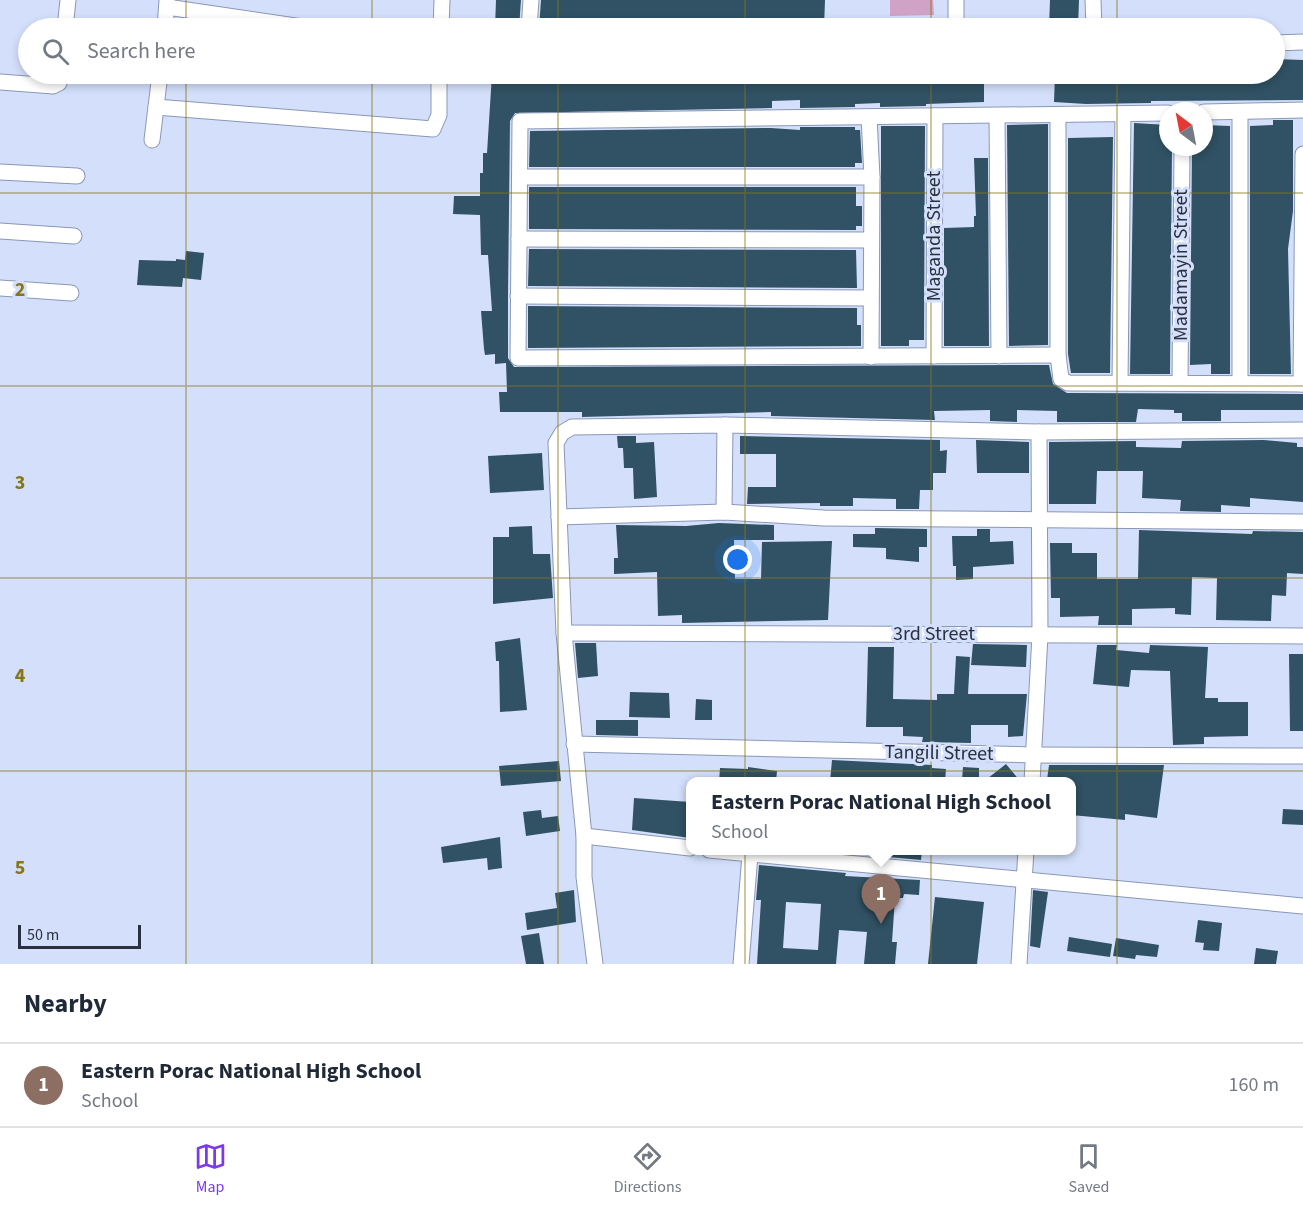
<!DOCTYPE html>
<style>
body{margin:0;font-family:"Source Sans 3",sans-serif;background:#f2f2f3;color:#1f2937}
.compass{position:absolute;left:1159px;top:102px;width:54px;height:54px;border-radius:50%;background:#fff;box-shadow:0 3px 9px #0003;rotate:328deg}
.scale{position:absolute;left:18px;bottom:15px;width:123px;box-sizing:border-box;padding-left:6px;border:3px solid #2a303d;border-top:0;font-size:16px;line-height:21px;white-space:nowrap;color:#2a303d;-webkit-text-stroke:4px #d4e0fb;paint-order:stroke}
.you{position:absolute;left:738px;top:560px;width:21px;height:21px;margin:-15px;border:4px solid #fff;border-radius:50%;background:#1a73e8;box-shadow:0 0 0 9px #1a73e833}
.badge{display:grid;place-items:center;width:39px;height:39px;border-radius:50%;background:#7c3aed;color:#fff;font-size:20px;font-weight:700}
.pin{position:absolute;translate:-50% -50px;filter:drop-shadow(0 2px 3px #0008)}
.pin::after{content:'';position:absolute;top:32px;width:21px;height:18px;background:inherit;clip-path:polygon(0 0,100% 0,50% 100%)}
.popup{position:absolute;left:686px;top:777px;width:390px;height:78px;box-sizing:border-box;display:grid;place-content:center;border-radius:12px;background:#fff;filter:drop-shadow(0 2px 4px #0005);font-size:20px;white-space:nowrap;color:#747a83}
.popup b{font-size:22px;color:#1f2937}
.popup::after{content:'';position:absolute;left:50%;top:100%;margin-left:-12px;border:12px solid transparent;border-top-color:#fff}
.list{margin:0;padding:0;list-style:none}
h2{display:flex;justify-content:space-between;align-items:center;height:78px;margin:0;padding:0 24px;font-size:26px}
h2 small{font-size:20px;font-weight:400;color:#747a83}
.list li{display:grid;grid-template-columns:39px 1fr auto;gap:18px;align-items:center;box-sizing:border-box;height:84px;padding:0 24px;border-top:2px solid #e0e1e3}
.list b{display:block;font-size:22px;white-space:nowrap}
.list p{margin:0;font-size:20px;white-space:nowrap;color:#747a83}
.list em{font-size:20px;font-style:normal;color:#747a83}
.icon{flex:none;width:33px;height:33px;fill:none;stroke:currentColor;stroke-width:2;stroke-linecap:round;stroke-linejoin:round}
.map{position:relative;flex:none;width:1303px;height:964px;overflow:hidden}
.search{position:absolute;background:#fff;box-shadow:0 3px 9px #0003;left:18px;right:18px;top:18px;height:66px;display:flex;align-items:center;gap:15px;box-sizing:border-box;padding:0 21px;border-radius:33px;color:#747a83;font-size:22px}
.sheet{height:162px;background:#fff}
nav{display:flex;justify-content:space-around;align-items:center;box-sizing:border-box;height:84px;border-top:2px solid #e0e1e3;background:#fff;font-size:16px;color:#747a83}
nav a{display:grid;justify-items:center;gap:3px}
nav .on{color:#7c3aed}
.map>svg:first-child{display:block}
.green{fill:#d0a2c5}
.building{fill:#305264;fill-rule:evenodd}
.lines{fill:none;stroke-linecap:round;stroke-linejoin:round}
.minor-casing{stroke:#8997b7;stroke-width:17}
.minor{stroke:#fff;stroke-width:15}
.grid{fill:none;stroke:#887517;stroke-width:1.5;stroke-opacity:0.55}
.labels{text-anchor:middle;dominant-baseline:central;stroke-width:6;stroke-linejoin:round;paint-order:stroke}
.street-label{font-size:20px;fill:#2a303d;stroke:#d4e0fb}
.grid-label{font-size:20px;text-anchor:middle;font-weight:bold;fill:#887517;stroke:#d4e0fb;stroke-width:6;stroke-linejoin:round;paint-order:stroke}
</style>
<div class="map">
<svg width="1303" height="964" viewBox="0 0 1303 964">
<rect width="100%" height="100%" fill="#d4e0fb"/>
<!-- green -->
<path class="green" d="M890 0H933L934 15 890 16Z"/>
<!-- building -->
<g class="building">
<path d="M496 0H521L519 28H495Z"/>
<path d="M541 0H825L824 28H539Z"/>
<path d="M1050 0H1079L1078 28H1049Z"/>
<path d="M1275 59 1303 60V100L1151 101V103L1086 104 1054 102 1055 74H1275Z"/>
<path d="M492 74H981L984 84V102L926 104V106L880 107V103L855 104V107L800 108V100L772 101V108L515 113 510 121 508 297V358L514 367 1049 365 1053 384 1067 393 1303 394V410H1221V421H1182V413H1174V410L1138 409 1136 422H1057V411L1017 410V422L990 421V410L934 411 935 420 771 416V412L582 417V412H500L499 392H507L506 363 495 364V354L485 355 484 349 481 311H492L488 255H481L480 215 453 214 454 196H480V173H483V153H487Z"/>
<path d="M1273 120H1293V211L1288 249 1291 374H1250V126L1273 125Z"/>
<path d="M1134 123 1168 125V147H1172L1170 374H1130Z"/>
<path d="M1048 124V345L1009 346 1007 125Z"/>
<path d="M1204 125 1230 126V374H1211V364L1190 365 1192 147H1204Z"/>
<path d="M881 126H925L924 340H909V346H881Z"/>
<path d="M800 127H855V130H860L862 163H855V167H529L530 131 771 128 800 130Z"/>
<path d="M1113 137 1110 373H1071L1068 354V138Z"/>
<path d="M974 158H988L989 346H944V228L974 227V216H976Z"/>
<path d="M529 187H856V206H862V226H856V230L529 229Z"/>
<path d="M529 249 856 250 857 288 528 286Z"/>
<path d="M186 251 204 253 201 280 183 278 182 287 137 285 139 260 176 261V259L185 260Z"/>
<path d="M528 306 857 308V325H861V346L528 348Z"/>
<path d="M617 436H636V443L654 442 657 497 634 499 633 468H624L623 448H618Z"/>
<path d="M740 436 940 440V451L947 450 946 473H933V490H920L919 509H896V499L853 498V506H820V503L747 504 748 487H776V454H740Z"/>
<path d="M976 440 1029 442V473H977Z"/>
<path d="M1264 440 1297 443V447H1303V502L1250 498V507L1221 505V512L1180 511 1181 500 1142 498 1143 471H1097L1096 504H1049V442L1136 441V447L1181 448 1182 441Z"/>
<path d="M542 453 544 490 490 493 488 456Z"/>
<path d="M719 523 774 525V540H734L735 579H761L762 542 832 541 828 620 682 623V615L658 616 657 572 614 574V558H618L616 525 686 526Z"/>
<path d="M532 526 533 554H550L553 598 493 604V537H509V527Z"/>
<path d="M875 528 927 529V547H919V562L886 559V548L853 547V534H875Z"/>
<path d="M977 529H990V542L1013 541 1014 564 973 567V579L956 580V566H953L952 536H977Z"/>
<path d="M1139 530 1252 534 1253 531 1303 532V574L1287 573 1286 596 1272 595 1271 621 1216 620 1217 578 1192 577 1191 615 1175 614V608L1132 609V625H1098L1099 616 1060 617V598H1051L1050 543H1072V553H1097V579H1138Z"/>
<path d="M520 638 527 710 500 712 499 661H496L495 642Z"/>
<path d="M575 643H596L598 676 578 678Z"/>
<path d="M973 644 1027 645 1026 667 971 665Z"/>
<path d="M1097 645H1117L1116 650 1149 653 1150 645 1208 647 1205 698H1218V702H1248V736L1204 737V744L1173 745 1170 671 1131 670 1129 687 1093 684Z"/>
<path d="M868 647H894L893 699 937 700V694H954L956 656 970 657 968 694H1027L1023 736 1008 737V725H971V743L922 742 923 737 903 736V727H866Z"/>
<path d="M1289 654H1303V731H1290Z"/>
<path d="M630 692 669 693 670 718 629 717Z"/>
<path d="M696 699 712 700V720H695Z"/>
<path d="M596 720H638V736L596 735Z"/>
<path d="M832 760 932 765V768L946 769 945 782H830Z"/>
<path d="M559 761 561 781 501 786 499 766Z"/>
<path d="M1006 764 1021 782H983Z"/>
<path d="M1049 765H1164L1157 818 1125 814V820L1071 815 1074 783 1047 780Z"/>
<path d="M748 767 777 771 776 782H719L720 768 748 769Z"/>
<path d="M963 767 979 768V781L962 780Z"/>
<path d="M634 798 690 802V838L632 830Z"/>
<path d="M1283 809 1303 810V825L1282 824Z"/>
<path d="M541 810 542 818 558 816 560 831 526 836 523 812Z"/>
<path d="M500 837 502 868 488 870 487 858 443 863 441 847Z"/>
<path d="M888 850H922L921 860 888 857Z"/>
<path d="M759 865 846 873 845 876 920 880 919 895 904 894 903 898H895L892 942H897L895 964H864L867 932 839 930 836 964H757L761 900H756ZM786 902 821 904 818 950 783 948Z"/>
<path d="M574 890 576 922 527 930 525 913 557 908 555 893Z"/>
<path d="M1033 890 1048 892 1040 948 1030 946Z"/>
<path d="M935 897 984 902 977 964H928Z"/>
<path d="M1198 920 1222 923 1219 951 1203 950 1204 943 1195 942Z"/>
<path d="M539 933 544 964H526L521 936Z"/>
<path d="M1069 937 1112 944 1110 957 1067 951Z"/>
<path d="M1116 938 1159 945 1157 957 1136 955 1135 959 1113 956Z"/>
<path d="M1256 948 1278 951 1276 964H1254Z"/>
</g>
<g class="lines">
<defs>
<g id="minor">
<path d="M1093 0 1094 28"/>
<path d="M167 7 309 28"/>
<path d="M65 28 68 0"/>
<path d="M165 28 167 0"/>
<path d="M441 28 442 0"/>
<path d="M529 28 531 0"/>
<path d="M956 28V0"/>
<path d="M1274 43 1303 42"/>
<path d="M0 82 53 86 59 83 62 74"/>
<path d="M156 107 433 129 439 115V74"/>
<path d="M1204 112 1303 110"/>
<path d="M997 116 999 356"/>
<path d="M1058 116V355L1061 379 1068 383 1303 384"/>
<path d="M869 117 872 177 871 357"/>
<path d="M152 140 160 74"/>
<path d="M0 172 77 176"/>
<path d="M520 177H872"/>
<path d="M0 231 74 236"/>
<path d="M519 239 870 240"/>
<path d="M0 288 71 293"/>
<path d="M518 296 871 298"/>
<path d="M1058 355 518 358 520 121 1168 113"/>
<path d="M934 356 935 116"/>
<path d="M1180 382 1182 147"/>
<path d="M1120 383 1123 115"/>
<path d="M1240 383V112"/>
<path d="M1301 384 1303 154"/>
<path d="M724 512 725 425"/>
<path d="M559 517 724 512 824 518 1303 522"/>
<path d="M564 633 1303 636"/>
<path d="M574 744 1034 755 1303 756"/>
<path d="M1032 782 1040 635 1039 432"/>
<path d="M584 836 690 848"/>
<path d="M709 850 1303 906"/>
<path d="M595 964 584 877V836L564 633 556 443 562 433 572 427 725 425 1039 432 1303 430"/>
<path d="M741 964 750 855"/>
<path d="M1019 964 1026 850"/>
</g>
</defs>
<!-- minor casing -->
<use href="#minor" class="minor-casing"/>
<!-- minor -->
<use href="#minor" class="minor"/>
</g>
<!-- grid -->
<path class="grid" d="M186 0V28M372 0V28M558 0V28M745 0V28M931 0V28M1117 0V28M186 74V964M372 74V964M558 74V964M745 74V964M931 74V964M1117 74V964M0 193H1303M0 386H1303M0 578H1303M0 771H1303"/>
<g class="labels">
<!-- street labels -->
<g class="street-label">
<text transform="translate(934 236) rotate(-90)">Maganda Street</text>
<text transform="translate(1181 265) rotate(-90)">Madamayin Street</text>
<text x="934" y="634">3rd Street</text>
<text transform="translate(939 753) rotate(1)">Tangili Street</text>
</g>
</g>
<g class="grid-label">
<text x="20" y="296">2</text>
<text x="20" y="489">3</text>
<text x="20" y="682">4</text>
<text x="20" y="874">5</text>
</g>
</svg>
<svg class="compass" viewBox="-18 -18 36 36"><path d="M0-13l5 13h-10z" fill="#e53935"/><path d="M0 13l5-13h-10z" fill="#747a83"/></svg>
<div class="scale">50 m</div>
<div class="you"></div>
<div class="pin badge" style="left:881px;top:924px;background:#8d6e63">1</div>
<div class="popup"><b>Eastern Porac National High School</b>School</div>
<div class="search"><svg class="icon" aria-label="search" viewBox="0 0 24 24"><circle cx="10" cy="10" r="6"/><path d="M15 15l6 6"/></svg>Search here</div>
</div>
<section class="sheet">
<h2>Nearby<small></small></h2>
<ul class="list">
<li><span class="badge" style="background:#8d6e63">1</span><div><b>Eastern Porac National High School</b><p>School</p></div><em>160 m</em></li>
</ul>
</section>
<nav>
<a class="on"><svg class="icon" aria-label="map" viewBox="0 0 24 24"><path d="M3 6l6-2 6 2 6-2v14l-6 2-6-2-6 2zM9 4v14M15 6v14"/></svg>Map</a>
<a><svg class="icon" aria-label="directions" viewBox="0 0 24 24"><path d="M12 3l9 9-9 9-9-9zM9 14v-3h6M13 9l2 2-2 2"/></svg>Directions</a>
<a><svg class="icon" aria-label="saved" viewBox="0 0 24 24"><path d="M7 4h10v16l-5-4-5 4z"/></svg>Saved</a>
</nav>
